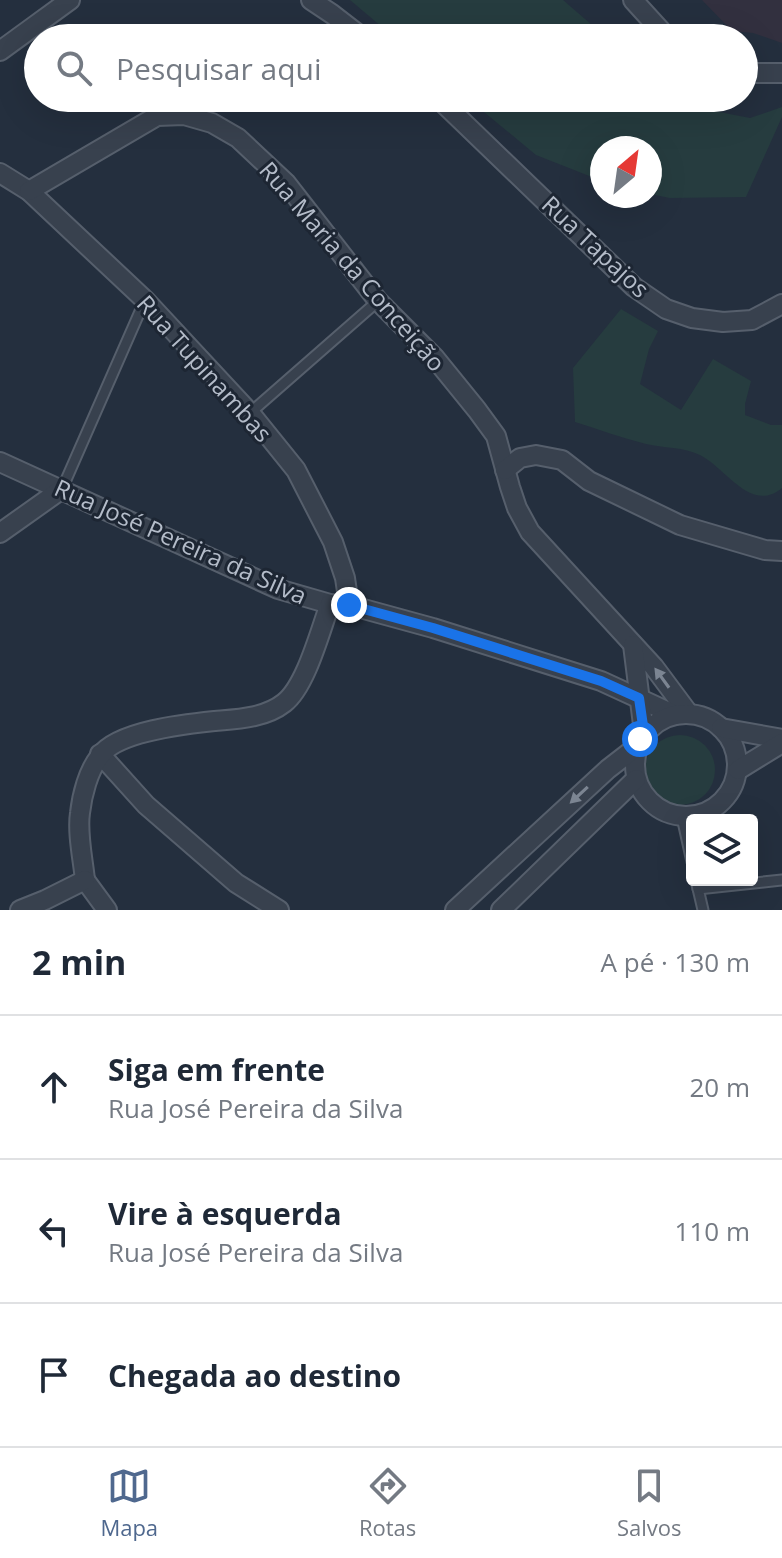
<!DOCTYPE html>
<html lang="pt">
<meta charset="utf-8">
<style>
body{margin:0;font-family:"Open Sans",sans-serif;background:#f2f2f3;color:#1f2937}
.controls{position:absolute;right:24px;bottom:24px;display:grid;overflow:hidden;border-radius:8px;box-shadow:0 8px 32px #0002}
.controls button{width:72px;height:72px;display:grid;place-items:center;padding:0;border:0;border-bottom:2px solid #e0e1e3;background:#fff;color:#1f2937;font:40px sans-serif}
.compass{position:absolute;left:590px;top:136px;width:72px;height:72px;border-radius:50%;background:#fff;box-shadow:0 8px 32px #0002;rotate:29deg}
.stop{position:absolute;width:24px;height:24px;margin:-18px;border:6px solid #1a73e8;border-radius:50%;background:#fff}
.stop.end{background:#1a73e8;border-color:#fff;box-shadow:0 2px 8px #0008}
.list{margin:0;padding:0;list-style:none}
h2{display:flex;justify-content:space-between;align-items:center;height:104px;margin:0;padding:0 32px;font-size:34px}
h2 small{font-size:26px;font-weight:400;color:#747a83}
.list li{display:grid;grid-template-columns:52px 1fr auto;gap:24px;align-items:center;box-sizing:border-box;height:144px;padding:0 32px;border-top:2px solid #e0e1e3}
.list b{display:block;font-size:30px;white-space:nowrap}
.list p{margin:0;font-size:26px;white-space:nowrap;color:#747a83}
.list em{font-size:26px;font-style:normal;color:#747a83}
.icon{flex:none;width:44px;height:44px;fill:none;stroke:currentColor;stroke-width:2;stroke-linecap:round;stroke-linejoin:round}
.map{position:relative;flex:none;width:782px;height:910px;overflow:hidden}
.search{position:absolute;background:#fff;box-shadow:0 8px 32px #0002;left:24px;right:24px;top:24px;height:88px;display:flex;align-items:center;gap:20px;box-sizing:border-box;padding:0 28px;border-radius:44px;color:#747a83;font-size:30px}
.sheet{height:536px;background:#fff}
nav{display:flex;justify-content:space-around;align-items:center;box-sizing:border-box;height:112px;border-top:2px solid #e0e1e3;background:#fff;font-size:22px;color:#747a83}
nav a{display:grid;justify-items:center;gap:4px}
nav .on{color:#4f688e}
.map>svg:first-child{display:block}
.medical{fill:#32303f}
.green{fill:#263c3f}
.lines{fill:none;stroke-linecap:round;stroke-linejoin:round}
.lane-casing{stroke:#565f6c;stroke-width:13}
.street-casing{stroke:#565f6c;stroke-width:22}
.lane{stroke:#38414e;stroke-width:9}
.street{stroke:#38414e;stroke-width:18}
.oneway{fill:#7c8592}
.route{stroke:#1a73e8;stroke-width:10}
.labels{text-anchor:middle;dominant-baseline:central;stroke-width:6;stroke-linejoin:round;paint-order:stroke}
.street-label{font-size:24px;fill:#b4bcc9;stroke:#1d2633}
</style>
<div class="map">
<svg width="782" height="910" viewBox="0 0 782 910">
<rect width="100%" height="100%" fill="#242f3e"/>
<!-- medical -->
<path class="medical" d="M702 0H782V43L753 33 732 31Z"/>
<!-- green -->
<g class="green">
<path d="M350 0H563L607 38H395Z"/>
<path d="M467 98H688L704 109 750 118 782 107V117L746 197 670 198 650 194V148H602V181L536 155Z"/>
<path d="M621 309 658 331 649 349 640 384 681 410 713 359 751 381 745 404V415L771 425H782V488C751 514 726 468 700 455 684 447 663 448 646 444 622 438 598 429 575 422L573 368Z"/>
<circle cx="680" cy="770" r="35"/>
</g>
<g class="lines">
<defs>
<g id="lane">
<path d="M250 413 378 301"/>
<path d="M62 489 145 300"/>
<path d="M682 817 692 862"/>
<path d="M696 880 703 910"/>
<path d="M698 889 782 880"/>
</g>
<g id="street">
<path d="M311 0 332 14 363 38"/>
<path d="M633 0 663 33 671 38"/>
<path d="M0 51 70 0"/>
<path d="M744 71 750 73H782"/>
<path d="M438 98 634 287 666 309 692 318 723 322 752 320 782 304"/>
<path d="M0 173 29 191 145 300 250 413 296 470 333 542 345 578 349 605"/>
<path d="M29 191 157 116 184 115 212 123 238 138 286 183 378 301 434 357 477 410 496 436 510 487 517 508 530 532 654 667 689 714"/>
<path d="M0 462 278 589 330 604 349 605 433 628 601 681 675 715"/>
<path d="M505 470 520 458 536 455 562 460 589 481 680 525 765 550 782 551"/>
<path d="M0 533 62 489"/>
<path d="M633 645 644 733"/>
<circle cx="686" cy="765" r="51"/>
<path d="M721 728 782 739"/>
<path d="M100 754 146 805 236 883 279 910"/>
<path d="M738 770 782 743"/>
<path d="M85 880C83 860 77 833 80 813 82 795 88 771 100 756 117 731 186 724 215 721 238 719 265 718 284 703 306 686 320 631 330 604"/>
<path d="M85 880 107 910"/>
<path d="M20 910 45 900 85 880"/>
<path d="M455 910 608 769 639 745"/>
<path d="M501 910 636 779"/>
</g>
</defs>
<!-- lane casing -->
<use href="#lane" class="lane-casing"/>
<!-- street casing -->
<use href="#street" class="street-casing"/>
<!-- lane -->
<use href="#lane" class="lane"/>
<!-- street -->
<use href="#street" class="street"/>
</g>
<!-- one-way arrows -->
<defs><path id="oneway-solid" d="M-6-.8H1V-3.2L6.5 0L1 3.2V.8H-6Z" transform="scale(2)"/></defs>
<g class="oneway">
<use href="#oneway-solid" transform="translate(662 678) rotate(-126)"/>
<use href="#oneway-solid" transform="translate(579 795) rotate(137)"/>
</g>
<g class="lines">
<!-- route -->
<path class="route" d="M349 605 433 628 601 681 639 698 644 733 640 739"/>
</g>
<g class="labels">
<!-- street labels -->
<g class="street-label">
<text transform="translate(596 246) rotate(43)">Rua Tapajos</text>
<text transform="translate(353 266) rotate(49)">Rua Maria da Conceição</text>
<text transform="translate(205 368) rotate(48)">Rua Tupinambas</text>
<text transform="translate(181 541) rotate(24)">Rua José Pereira da Silva</text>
</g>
</g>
</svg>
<div class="controls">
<button><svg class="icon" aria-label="layers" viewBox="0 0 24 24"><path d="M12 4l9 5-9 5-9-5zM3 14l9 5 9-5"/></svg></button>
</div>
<svg class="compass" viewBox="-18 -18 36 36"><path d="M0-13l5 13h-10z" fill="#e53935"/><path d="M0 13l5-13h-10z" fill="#747a83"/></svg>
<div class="stop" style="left:640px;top:739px"></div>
<div class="stop end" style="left:349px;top:605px"></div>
<div class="search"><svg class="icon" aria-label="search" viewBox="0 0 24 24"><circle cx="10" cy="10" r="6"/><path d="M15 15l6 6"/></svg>Pesquisar aqui</div>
</div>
<section class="sheet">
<h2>2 min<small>A pé · 130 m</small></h2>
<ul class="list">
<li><svg class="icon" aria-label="ahead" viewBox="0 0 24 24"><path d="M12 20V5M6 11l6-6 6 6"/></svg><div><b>Siga em frente</b><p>Rua José Pereira da Silva</p></div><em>20 m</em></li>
<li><svg class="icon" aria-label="left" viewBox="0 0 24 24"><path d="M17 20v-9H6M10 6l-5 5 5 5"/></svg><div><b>Vire à esquerda</b><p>Rua José Pereira da Silva</p></div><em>110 m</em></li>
<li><svg class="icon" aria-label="arrive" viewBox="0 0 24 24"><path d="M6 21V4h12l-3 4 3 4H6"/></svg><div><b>Chegada ao destino</b></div></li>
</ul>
</section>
<nav>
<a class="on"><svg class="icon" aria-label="map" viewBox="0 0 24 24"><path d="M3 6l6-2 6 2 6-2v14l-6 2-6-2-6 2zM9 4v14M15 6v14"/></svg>Mapa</a>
<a><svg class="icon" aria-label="directions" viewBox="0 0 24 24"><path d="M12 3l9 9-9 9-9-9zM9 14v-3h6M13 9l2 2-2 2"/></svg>Rotas</a>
<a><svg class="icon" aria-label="saved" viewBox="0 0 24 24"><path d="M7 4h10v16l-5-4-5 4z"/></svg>Salvos</a>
</nav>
